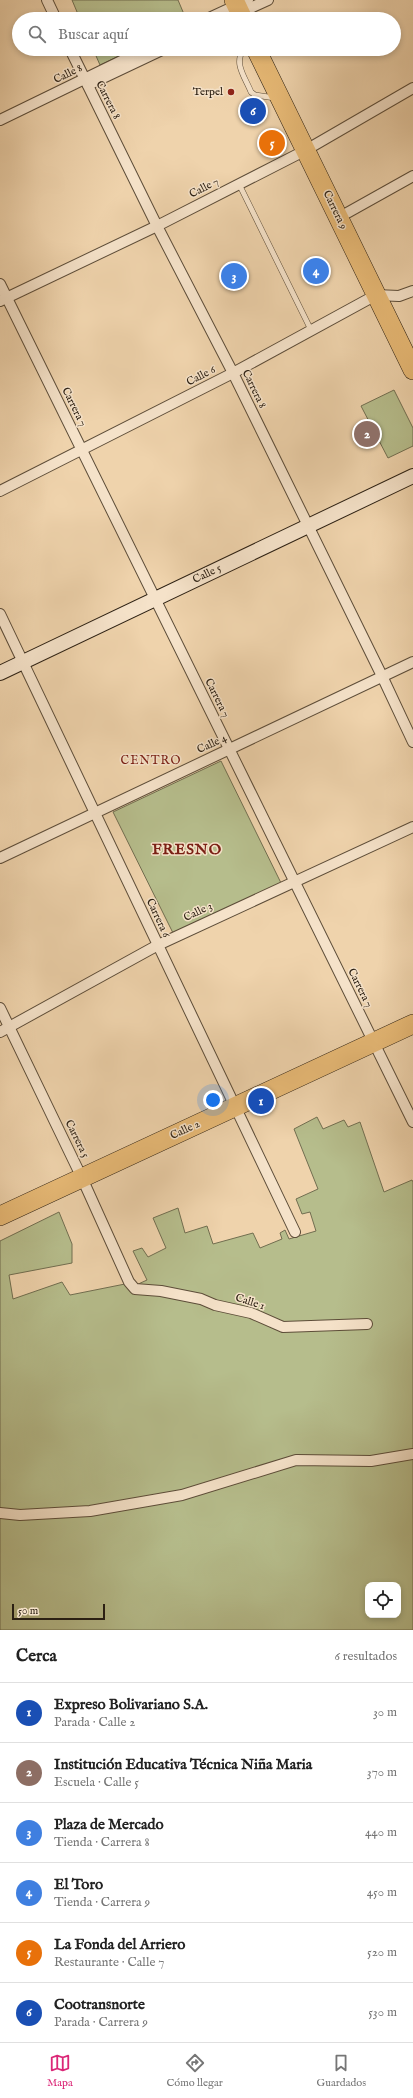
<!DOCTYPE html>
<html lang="es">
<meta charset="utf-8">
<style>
body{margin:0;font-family:"IM FELL English",serif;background:#f6f6f6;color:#222}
.controls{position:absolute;right:12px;bottom:12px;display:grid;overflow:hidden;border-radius:8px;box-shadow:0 2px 6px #0003}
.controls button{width:36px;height:36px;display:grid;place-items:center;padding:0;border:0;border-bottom:1px solid #e0e0e0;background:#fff;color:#222;font:20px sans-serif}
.scale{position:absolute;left:12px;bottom:10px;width:93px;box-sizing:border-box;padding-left:4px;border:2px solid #2c2013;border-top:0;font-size:11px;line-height:14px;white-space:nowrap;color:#2c2013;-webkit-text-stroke:3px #f5e2c9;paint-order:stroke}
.you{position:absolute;left:213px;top:1100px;width:14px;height:14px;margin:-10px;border:3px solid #fff;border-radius:50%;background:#1a73e8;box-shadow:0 0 0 6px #1a73e833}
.badge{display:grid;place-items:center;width:26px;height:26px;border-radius:50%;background:#db2777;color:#fff;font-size:13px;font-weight:700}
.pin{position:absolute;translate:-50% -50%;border:2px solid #fff;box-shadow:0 1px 4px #0006}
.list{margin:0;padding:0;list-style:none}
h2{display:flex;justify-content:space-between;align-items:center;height:52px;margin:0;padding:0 16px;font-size:17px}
h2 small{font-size:13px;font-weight:400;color:#767676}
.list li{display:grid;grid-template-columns:26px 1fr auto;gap:12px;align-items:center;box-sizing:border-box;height:60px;padding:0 16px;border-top:1px solid #e0e0e0}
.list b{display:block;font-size:15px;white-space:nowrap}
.list p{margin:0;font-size:13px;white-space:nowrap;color:#767676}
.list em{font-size:13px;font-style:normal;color:#767676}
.icon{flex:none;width:22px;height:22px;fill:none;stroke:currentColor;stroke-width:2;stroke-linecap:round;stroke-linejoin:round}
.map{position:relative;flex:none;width:413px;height:1630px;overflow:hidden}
.search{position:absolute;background:#fff;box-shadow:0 2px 6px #0003;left:12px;right:12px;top:12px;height:44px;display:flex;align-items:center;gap:10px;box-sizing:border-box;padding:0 14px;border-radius:22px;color:#767676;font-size:15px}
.sheet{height:412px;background:#fff}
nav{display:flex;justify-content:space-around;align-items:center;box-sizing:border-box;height:56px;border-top:1px solid #e0e0e0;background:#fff;font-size:11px;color:#767676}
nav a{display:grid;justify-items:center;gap:2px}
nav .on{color:#db2777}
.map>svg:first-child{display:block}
.green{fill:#b6bd8c;stroke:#716e50;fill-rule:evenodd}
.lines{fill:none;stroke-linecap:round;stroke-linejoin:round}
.lane-casing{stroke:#5d4d39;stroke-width:6}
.street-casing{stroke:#5d4d39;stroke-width:12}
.secondary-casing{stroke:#2c2013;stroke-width:16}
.highway-casing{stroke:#2c2013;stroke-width:20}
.lane{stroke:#f5e2c9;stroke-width:5}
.street{stroke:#f5e2c9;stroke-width:10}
.secondary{stroke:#f5e2c9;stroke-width:14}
.highway{stroke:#e8ba76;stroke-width:19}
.poi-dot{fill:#8f2418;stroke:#f5e2c9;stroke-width:1.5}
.labels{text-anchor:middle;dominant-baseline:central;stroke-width:3;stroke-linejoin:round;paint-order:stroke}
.street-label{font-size:11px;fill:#2c2013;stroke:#f5e2c9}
.poi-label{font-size:11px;fill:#2c2013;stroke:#f5e2c9;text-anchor:end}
.neighbourhood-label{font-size:12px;letter-spacing:1px;fill:#7a1f14;stroke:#f5e2c9}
.district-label{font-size:15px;font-weight:bold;letter-spacing:1px;fill:#7a1f14;stroke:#f5e2c9}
</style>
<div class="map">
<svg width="413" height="1630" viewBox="0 0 413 1630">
<rect width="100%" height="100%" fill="#efd3ac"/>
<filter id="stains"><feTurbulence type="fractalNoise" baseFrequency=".005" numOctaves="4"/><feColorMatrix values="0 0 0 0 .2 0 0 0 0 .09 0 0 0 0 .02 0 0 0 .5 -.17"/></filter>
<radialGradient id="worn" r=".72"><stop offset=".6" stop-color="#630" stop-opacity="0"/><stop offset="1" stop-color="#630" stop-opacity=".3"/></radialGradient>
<!-- green -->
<g class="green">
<path d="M72 0H178L186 19H80Z"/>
<path d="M93 49H134L100 65Z"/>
<path d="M394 390 413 428V446L388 458 361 406Z"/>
<path d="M221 761 282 885 173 933 113 812Z"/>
<path d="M317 1117 323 1129 344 1120 348 1127 360 1122 384 1192 412 1180 413 1182V1630H0V1241L59 1212 72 1244V1263L9 1275 13 1299 62 1282 70 1295 125 1284 134 1286 147 1280 133 1251 142 1248 148 1257 166 1248 153 1218 178 1208 185 1233 207 1226 213 1244 253 1233 260 1248 282 1239 280 1233 285 1230 289 1239 316 1231 310 1212 302 1214 296 1199 318 1189 294 1129ZM368 1585H398V1615H368Z"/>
</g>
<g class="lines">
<defs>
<g id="lane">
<path d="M244 49C233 63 245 77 251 92L255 95 275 98"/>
<path d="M239 184 311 330"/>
</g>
<g id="street">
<path d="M47 0 56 19"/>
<path d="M207 19 248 0"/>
<path d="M226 19 268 0"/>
<path d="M70 49 157 226 233 373 382 676 413 742"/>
<path d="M88 85 164 49"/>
<path d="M0 120 146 49"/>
<path d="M338 218 413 176"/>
<path d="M0 284 413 1122"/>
<path d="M0 301 157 226 306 150 413 88"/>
<path d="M0 491 233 373 376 295 399 296 413 291"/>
<path d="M0 614 295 1232"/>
<path d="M0 858 413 662"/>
<path d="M0 1008 82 1178 129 1282 135 1289 161 1291 201 1299 215 1305 251 1313 283 1327 367 1324"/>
<path d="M0 1032 158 945 413 827"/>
<path d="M0 1513 20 1515 90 1511 182 1495 296 1460 371 1461 413 1454"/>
</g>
<path id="secondary" d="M0 673 413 476"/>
<g id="highway">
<path d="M234 0 243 19"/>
<path d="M256 49 413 370"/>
<path d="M0 1216 413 1024"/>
</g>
</defs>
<!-- lane casing -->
<use href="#lane" class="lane-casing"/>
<!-- street casing -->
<use href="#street" class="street-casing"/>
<!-- secondary casing -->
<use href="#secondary" class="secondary-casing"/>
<!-- highway casing -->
<use href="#highway" class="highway-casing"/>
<!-- lane -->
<use href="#lane" class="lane"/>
<!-- street -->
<use href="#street" class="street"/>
<!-- secondary -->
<use href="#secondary" class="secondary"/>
<!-- highway -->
<use href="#highway" class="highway"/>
</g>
<!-- markers -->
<circle class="poi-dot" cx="231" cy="92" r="4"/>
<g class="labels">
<!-- street labels -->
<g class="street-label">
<text transform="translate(68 74) rotate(-26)">Calle 8</text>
<text transform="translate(108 100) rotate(63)">Carrera 8</text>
<text transform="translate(204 188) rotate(-27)">Calle 7</text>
<text transform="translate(335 210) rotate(64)">Carrera 9</text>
<text transform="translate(201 376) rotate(-27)">Calle 6</text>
<text transform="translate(254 389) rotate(64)">Carrera 8</text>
<text transform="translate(74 407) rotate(64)">Carrera 7</text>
<text transform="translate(207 574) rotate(-26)">Calle 5</text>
<text transform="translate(217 698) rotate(64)">Carrera 7</text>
<text transform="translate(212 744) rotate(-25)">Calle 4</text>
<text transform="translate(198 912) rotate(-26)">Calle 3</text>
<text transform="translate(158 918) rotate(65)">Carrera 6</text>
<text transform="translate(360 988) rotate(64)">Carrera 7</text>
<text transform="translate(185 1130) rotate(-25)">Calle 2</text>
<text transform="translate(77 1139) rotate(64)">Carrera 5</text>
<text transform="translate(250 1302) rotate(18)">Calle 1</text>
</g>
<!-- poi labels -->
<g class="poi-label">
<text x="223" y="92">Terpel</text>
</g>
<!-- neighbourhood labels -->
<g class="neighbourhood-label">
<text x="151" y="760">CENTRO</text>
</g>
<!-- district labels -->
<g class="district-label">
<text x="187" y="849">FRESNO</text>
</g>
</g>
<rect width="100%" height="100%" filter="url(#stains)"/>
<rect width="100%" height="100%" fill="url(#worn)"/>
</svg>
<div class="controls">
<button><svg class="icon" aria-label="locate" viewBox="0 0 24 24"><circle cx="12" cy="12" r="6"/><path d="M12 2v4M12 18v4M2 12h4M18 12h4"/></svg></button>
</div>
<div class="scale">50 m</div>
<div class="you"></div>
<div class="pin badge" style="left:261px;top:1101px;background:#1a4fb4">1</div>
<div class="pin badge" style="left:367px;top:434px;background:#8d6e63">2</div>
<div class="pin badge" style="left:234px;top:276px;background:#3f7fe0">3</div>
<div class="pin badge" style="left:316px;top:271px;background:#3f7fe0">4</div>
<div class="pin badge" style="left:272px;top:143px;background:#e8710a">5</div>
<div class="pin badge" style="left:253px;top:111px;background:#1a4fb4">6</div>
<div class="search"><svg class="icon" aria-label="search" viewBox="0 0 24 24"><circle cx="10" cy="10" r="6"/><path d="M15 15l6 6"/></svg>Buscar aquí</div>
</div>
<section class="sheet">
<h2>Cerca<small>6 resultados</small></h2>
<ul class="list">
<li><span class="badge" style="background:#1a4fb4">1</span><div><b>Expreso Bolivariano S.A.</b><p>Parada · Calle 2</p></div><em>30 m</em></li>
<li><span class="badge" style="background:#8d6e63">2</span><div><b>Institución Educativa Técnica Niña Maria</b><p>Escuela · Calle 5</p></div><em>370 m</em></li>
<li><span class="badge" style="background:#3f7fe0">3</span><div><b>Plaza de Mercado</b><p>Tienda · Carrera 8</p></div><em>440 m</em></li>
<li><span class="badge" style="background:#3f7fe0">4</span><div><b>El Toro</b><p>Tienda · Carrera 9</p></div><em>450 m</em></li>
<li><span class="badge" style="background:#e8710a">5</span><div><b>La Fonda del Arriero</b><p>Restaurante · Calle 7</p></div><em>520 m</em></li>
<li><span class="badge" style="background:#1a4fb4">6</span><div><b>Cootransnorte</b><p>Parada · Carrera 9</p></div><em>530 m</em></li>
</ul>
</section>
<nav>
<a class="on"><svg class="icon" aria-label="map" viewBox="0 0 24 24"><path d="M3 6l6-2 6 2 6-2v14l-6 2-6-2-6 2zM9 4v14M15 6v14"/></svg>Mapa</a>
<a><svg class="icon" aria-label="directions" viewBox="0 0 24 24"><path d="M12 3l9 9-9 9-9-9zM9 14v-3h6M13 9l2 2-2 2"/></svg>Cómo llegar</a>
<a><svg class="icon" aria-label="saved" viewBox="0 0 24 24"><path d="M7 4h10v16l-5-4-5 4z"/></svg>Guardados</a>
</nav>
